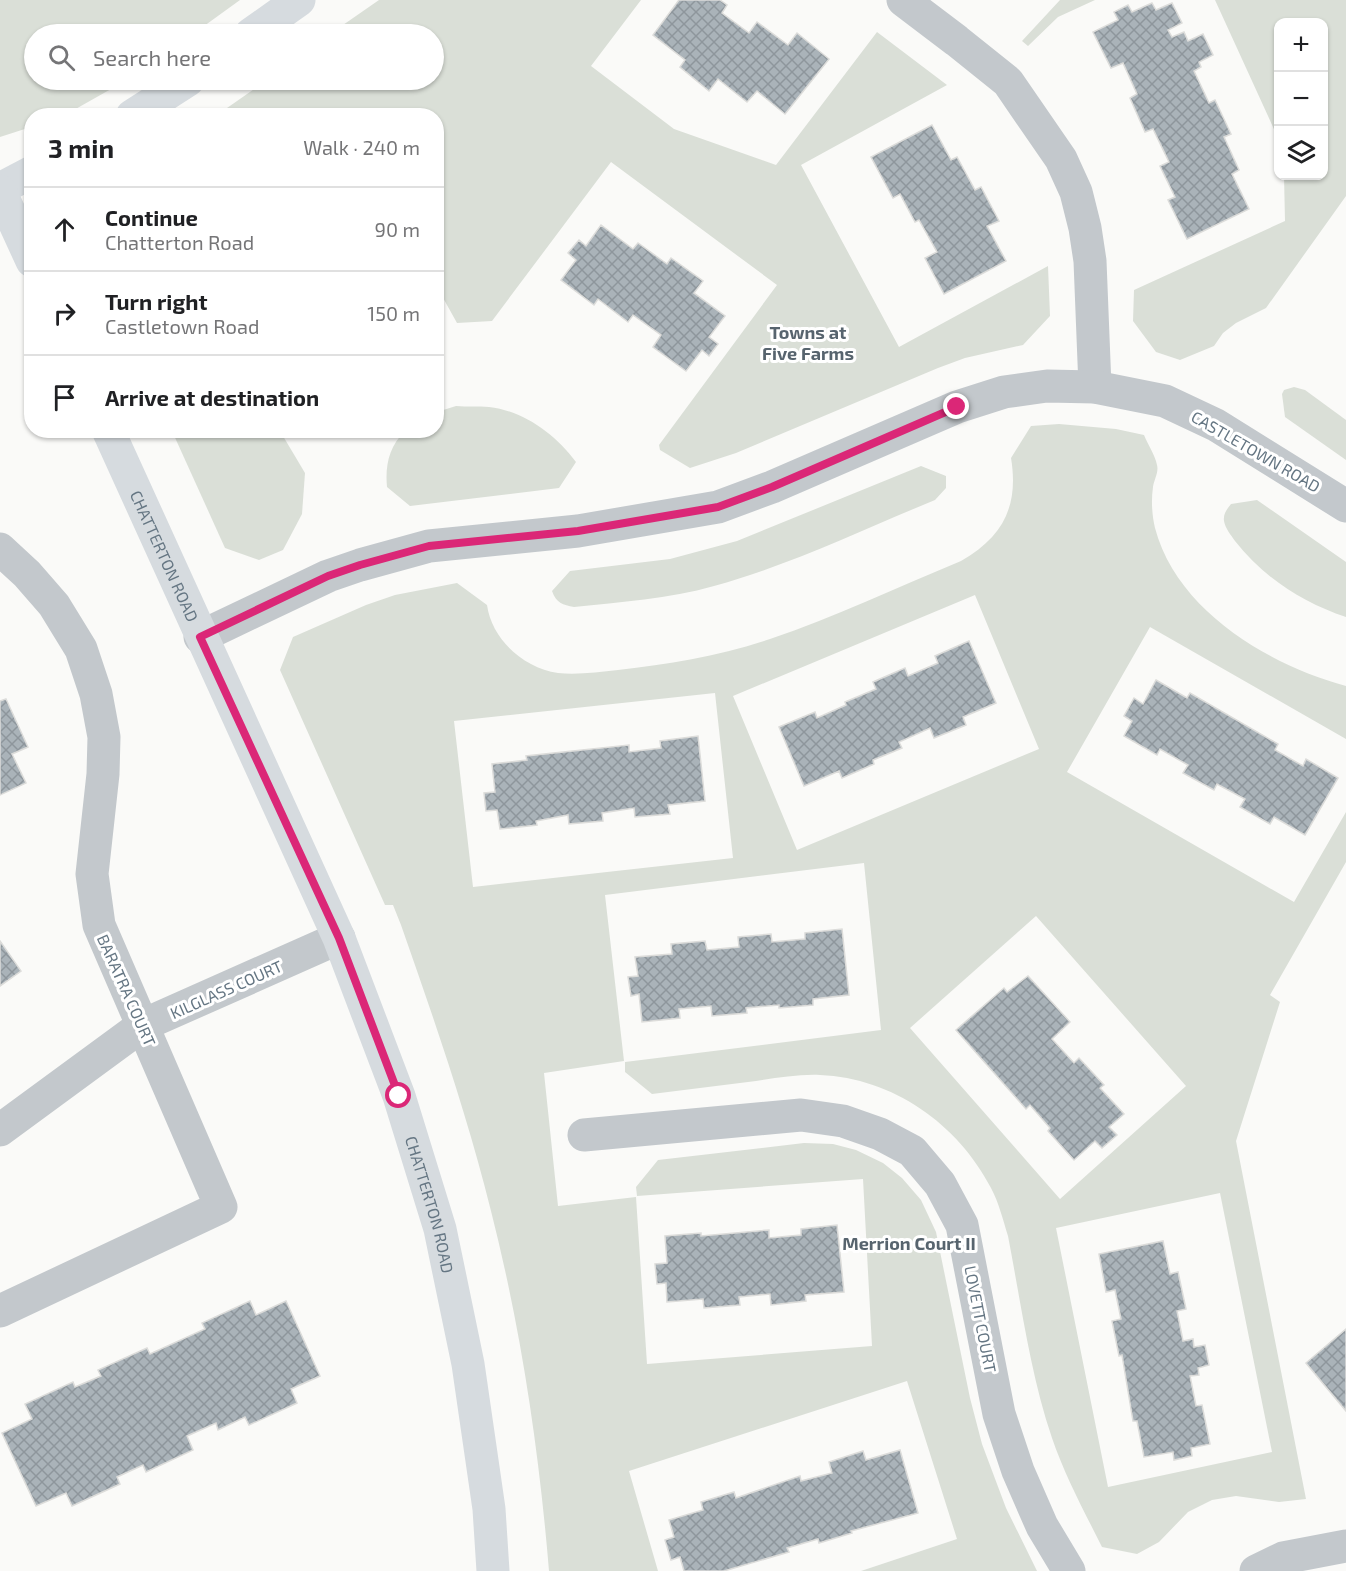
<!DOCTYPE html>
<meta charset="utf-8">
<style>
body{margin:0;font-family:"Exo 2",sans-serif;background:#f6f6f6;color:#202124}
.controls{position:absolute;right:18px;top:18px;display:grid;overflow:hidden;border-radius:12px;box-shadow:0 2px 4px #0004}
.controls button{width:54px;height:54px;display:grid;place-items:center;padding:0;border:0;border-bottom:2px solid #e0e0e0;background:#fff;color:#202124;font:30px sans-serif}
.stop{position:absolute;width:18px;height:18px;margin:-14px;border:4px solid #db2777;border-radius:50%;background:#fff}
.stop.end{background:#db2777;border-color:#fff;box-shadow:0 2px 6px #0008}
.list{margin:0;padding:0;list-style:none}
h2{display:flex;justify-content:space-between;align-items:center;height:78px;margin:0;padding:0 24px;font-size:26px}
h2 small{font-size:20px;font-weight:400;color:#757577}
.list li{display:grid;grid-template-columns:39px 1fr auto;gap:18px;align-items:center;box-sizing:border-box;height:84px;padding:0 24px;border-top:2px solid #e0e0e0}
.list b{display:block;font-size:22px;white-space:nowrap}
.list p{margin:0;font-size:20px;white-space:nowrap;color:#757577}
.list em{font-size:20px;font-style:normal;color:#757577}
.icon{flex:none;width:33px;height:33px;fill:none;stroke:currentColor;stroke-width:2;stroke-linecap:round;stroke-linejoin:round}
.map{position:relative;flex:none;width:1346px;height:1571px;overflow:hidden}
.search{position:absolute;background:#fff;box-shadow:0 2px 4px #0004;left:24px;top:24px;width:420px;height:66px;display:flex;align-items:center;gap:15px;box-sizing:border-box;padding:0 21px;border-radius:33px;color:#757577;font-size:22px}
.panel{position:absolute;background:#fff;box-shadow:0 2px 4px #0004;left:24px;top:108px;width:420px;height:330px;border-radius:24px}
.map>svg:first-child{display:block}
.grass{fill:#dadfd7;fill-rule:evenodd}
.building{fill:url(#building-cross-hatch);stroke:#dcdcda;stroke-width:1.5}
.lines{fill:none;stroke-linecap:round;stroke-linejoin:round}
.street{stroke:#c3c8cc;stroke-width:33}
.secondary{stroke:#d6dbdf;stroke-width:33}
.route{stroke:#db2777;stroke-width:8}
.labels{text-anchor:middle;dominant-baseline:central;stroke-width:6;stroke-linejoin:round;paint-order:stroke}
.street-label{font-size:16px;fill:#657683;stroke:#fff}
.neighbourhood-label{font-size:18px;font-weight:bold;fill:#57646e;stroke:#fff}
</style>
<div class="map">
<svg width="1346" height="1571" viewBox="0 0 1346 1571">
<defs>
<pattern id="building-cross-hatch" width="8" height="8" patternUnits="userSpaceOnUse" patternTransform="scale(1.5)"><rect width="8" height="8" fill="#aab3b9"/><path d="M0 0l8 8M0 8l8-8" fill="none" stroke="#8e969c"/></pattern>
</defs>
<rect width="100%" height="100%" fill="#fafaf8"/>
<!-- grass -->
<g class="grass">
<path d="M0 0H240L193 34H34V80H127L65 115 32 116 31 127 0 137Z"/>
<path d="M379 0H641L591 66 674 129 776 165 877 32 947 85 801 165 899 347 1048 266 1050 316 1023 345 965 358 938 368 736 453 690 468 660 450 659 445 777 285 611 162 492 321 457 323 437 287 436 116 217 115 267 80H434V34H330Z"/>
<path d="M1060 0H1095L1058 17 1028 46 1022 41Z"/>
<path d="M1215 0H1346V196L1266 308 1236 323 1223 333 1214 346 1180 360 1156 352 1133 321 1134 290 1285 221 1284 176H1324V22H1278V138Z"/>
<path d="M1294 387 1305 390 1346 420V460L1285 417 1282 394 1284 390Z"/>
<path d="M456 406C467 407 478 406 489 407 524 411 555 434 576 462L559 488 410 506 387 487C385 466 389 446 405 431L436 430 437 412Z"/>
<path d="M1059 424 1116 429 1144 435C1148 445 1155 455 1157 465 1159 472 1154 480 1153 487 1151 501 1152 515 1155 528 1177 611 1269 665 1346 686V739L1150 627 1067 772 1294 902 1346 812V862L1270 995 1280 1002 1236 1141 1306 1499 1279 1502 1236 1496 1212 1500 1188 1512 1159 1542 1137 1554 1102 1547C1084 1511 1065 1476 1052 1438 1030 1373 1021 1303 1008 1236 1003 1220 999 1203 991 1188 958 1124 893 1078 820 1075 796 1074 772 1079 748 1082 716 1086 684 1090 652 1094L625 1072V1062L881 1030 864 863 605 895 624 1061 544 1073 558 1206 636 1197 647 1364 872 1346 863 1179 637 1196 636 1187 658 1160 804 1143 833 1144 856 1150 883 1163 902 1178 921 1200 936 1232 970 1398 982 1444 1006 1508 1037 1571H861L957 1539 907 1381 629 1471 658 1571H549C539 1450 521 1329 491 1211 467 1114 434 1019 401 925L393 905H385L280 670 293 637 366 605 395 595 457 583 487 605C492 640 524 668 558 673 578 675 598 672 618 670 669 664 721 656 770 639 835 617 898 587 961 561 1003 537 1019 506 1011 458L1031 426ZM975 595 1039 749 797 850 733 696ZM715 693 733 858 473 887 454 721ZM1036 916 1186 1086 1060 1199 910 1028ZM1220 1193 1272 1452 1108 1487 1056 1228Z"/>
<path d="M172 431H280L305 473 302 514 283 550 259 560 225 548Z"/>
<path d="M921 466 946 476V488L935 500C862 530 790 565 714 586 669 599 620 602 574 607 563 605 556 603 552 591L570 571 670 559 737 541Z"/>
<path d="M1257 500 1346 562V617C1303 603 1263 577 1235 541 1231 535 1225 528 1224 521 1223 514 1227 509 1231 504Z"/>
</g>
<!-- building -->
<g class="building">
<path d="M679 0H720L727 5 722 13 749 33 757 22 788 45 797 33 829 59 785 114 757 91 747 102 718 79 709 91 680 67 685 60 653 35Z"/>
<path d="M1152 3 1156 10 1172 3 1182 23 1168 30 1172 37 1184 32 1188 41 1203 34 1213 55 1199 62 1201 67 1194 71 1209 103 1215 100 1231 134 1224 137 1239 170 1232 174 1249 209 1187 239 1168 200 1175 197 1160 166 1169 162 1153 129 1145 132 1130 98 1137 94 1123 63 1111 68 1093 32 1118 20 1114 12 1128 5 1132 12Z"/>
<path d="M932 125 951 160 957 157 975 190 981 187 999 221 987 226 1006 261 944 294 925 258 937 252 919 220 915 222 900 194 893 198 871 157Z"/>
<path d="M601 225 633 249 638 243 667 264 671 258 703 281 694 293 725 316 709 337 718 344 709 356 702 350 686 371 653 347 661 335 633 315 628 322 598 299 594 305 561 280 576 260 568 253 579 240 586 246Z"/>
<path d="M969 641 996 703 963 717 966 725 934 738 930 728 899 742 902 748 873 760 874 764 842 778 839 771 804 786 779 727 815 712 817 718 846 705 845 702 876 689 873 682 905 668 908 676 938 663 935 656Z"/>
<path d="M1156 680 1187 698 1190 693 1278 744 1275 750 1303 766 1306 759 1338 778 1305 835 1274 817 1270 824 1240 807 1245 799 1217 784 1214 790 1183 773 1188 765 1160 749 1157 755 1124 736 1132 721 1124 716 1134 698 1143 704Z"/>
<path d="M6 699 28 747 12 754 26 783 0 795V701Z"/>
<path d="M698 736 705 801 668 805 670 814 635 817 634 808 602 813 603 821 569 824 568 815 536 821 537 825 500 829 497 810 486 811 484 793 495 792 492 764 527 760 526 756 629 745V752L661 748 660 741Z"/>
<path d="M842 929 849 995 813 999V1005L779 1008V1005L746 1008 747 1013 712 1016 711 1006 679 1009 680 1018 642 1022 639 994 631 996 628 977 638 976 635 957 672 954 671 944 705 941 707 950 739 947 738 937 771 934 772 942 805 939V933Z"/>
<path d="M0 941 21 971 0 986Z"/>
<path d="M1028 976 1070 1022 1052 1039 1074 1063 1079 1058 1104 1085 1100 1088 1124 1114 1109 1127 1117 1135 1102 1148 1095 1141 1074 1160 1048 1131 1050 1128 1030 1105 1026 1109 956 1030 1004 988 1007 992Z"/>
<path d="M837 1225 844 1292 805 1295 806 1301 771 1305 770 1294 739 1297 740 1305 704 1308 703 1299 667 1302 666 1283 657 1284 655 1264 667 1263 665 1236 701 1233V1236L769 1230V1238L801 1235V1229Z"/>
<path d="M1163 1241 1170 1274 1178 1272 1186 1309 1177 1311 1183 1341 1193 1339 1194 1347 1205 1345 1209 1365 1198 1368 1199 1375 1190 1376 1196 1406 1202 1405 1210 1444 1191 1448 1192 1456 1174 1460 1173 1452 1144 1457 1137 1421H1133L1122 1355 1119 1356 1112 1321 1121 1319 1115 1290 1106 1292 1099 1254Z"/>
<path d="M250 1301 256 1315 286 1301 320 1376 291 1389 297 1403 249 1425 245 1417 218 1430 216 1423 187 1436 193 1450 146 1472 143 1465 117 1477 120 1484 72 1506 66 1493 36 1506 2 1433 32 1419 25 1404 73 1382 75 1387 101 1376 98 1370 147 1348 150 1354 205 1329 202 1323Z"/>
<path d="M1346 1329V1411L1306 1363Z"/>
<path d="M900 1450 918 1513 851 1531 852 1533 819 1543 818 1539 787 1548 789 1552 724 1571H684L680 1557 671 1560 665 1540 674 1537 669 1520 703 1510 701 1502 734 1492 736 1498 800 1476 801 1481 832 1473 829 1462 863 1451 866 1460Z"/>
</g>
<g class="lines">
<!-- street -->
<g class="street">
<path d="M903 0 957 41 1008 82 1061 159 1076 192 1085 228 1090 261 1095 387"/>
<path d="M0 549 27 574 54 605 81 649 96 694 104 737 103 774 92 874 99 925 221 1207 0 1311"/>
<path d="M200 637 328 576 360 565 429 546 578 531 718 507 772 487 957 407 1004 392 1047 386 1095 387 1165 401 1216 425 1346 506"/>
<path d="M0 1130 143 1025 339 938"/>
<path d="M584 1135 801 1115 843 1121 880 1134 912 1151 940 1184 962 1225 999 1414 1018 1471 1042 1526 1069 1571"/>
<path d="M1256 1571 1283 1558 1346 1546"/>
</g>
<!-- secondary -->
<g class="secondary">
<path d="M251 34 299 0"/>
<path d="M132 116 188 80"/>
<path d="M0 189 32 172"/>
<path d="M0 191 32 261"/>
<path id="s1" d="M108 430 339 938 399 1096 440 1229 468 1364 489 1509 493 1571"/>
</g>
</g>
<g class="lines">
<!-- route -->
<path class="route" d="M399 1096 339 938 200 637 328 576 360 565 429 546 578 531 718 507 772 487 957 407"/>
</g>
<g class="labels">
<!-- street labels -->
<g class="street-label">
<text transform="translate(1256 451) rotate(30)">CASTLETOWN ROAD</text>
<text stroke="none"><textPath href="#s1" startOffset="138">CHATTERTON ROAD</textPath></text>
<text transform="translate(226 989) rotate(-24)">KILGLASS COURT</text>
<text transform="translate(127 990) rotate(66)">BARATRA COURT</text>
<text stroke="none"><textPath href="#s1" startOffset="840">CHATTERTON ROAD</textPath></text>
<text transform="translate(981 1319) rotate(79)">LOVETT COURT</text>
</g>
<!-- neighbourhood labels -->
<g class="neighbourhood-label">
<text x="808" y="332">Towns at<tspan x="808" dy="21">Five Farms</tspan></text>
<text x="909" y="1243">Merrion Court II</text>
</g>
</g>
</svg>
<div class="controls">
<button>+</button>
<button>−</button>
<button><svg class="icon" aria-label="layers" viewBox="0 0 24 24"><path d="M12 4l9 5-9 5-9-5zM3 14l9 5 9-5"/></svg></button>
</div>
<div class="stop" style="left:399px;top:1096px"></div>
<div class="stop end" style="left:957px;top:407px"></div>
<div class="search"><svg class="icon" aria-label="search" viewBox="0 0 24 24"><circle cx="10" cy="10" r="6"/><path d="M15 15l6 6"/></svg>Search here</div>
<section class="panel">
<h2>3 min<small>Walk · 240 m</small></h2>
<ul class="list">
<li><svg class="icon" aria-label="ahead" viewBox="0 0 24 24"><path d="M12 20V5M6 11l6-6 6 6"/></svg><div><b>Continue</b><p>Chatterton Road</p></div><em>90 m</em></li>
<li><svg class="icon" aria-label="right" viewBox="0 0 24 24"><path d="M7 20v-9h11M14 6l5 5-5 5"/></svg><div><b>Turn right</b><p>Castletown Road</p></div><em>150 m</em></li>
<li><svg class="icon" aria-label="arrive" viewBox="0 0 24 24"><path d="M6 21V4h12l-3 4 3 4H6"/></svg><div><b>Arrive at destination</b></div></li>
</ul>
</section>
</div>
